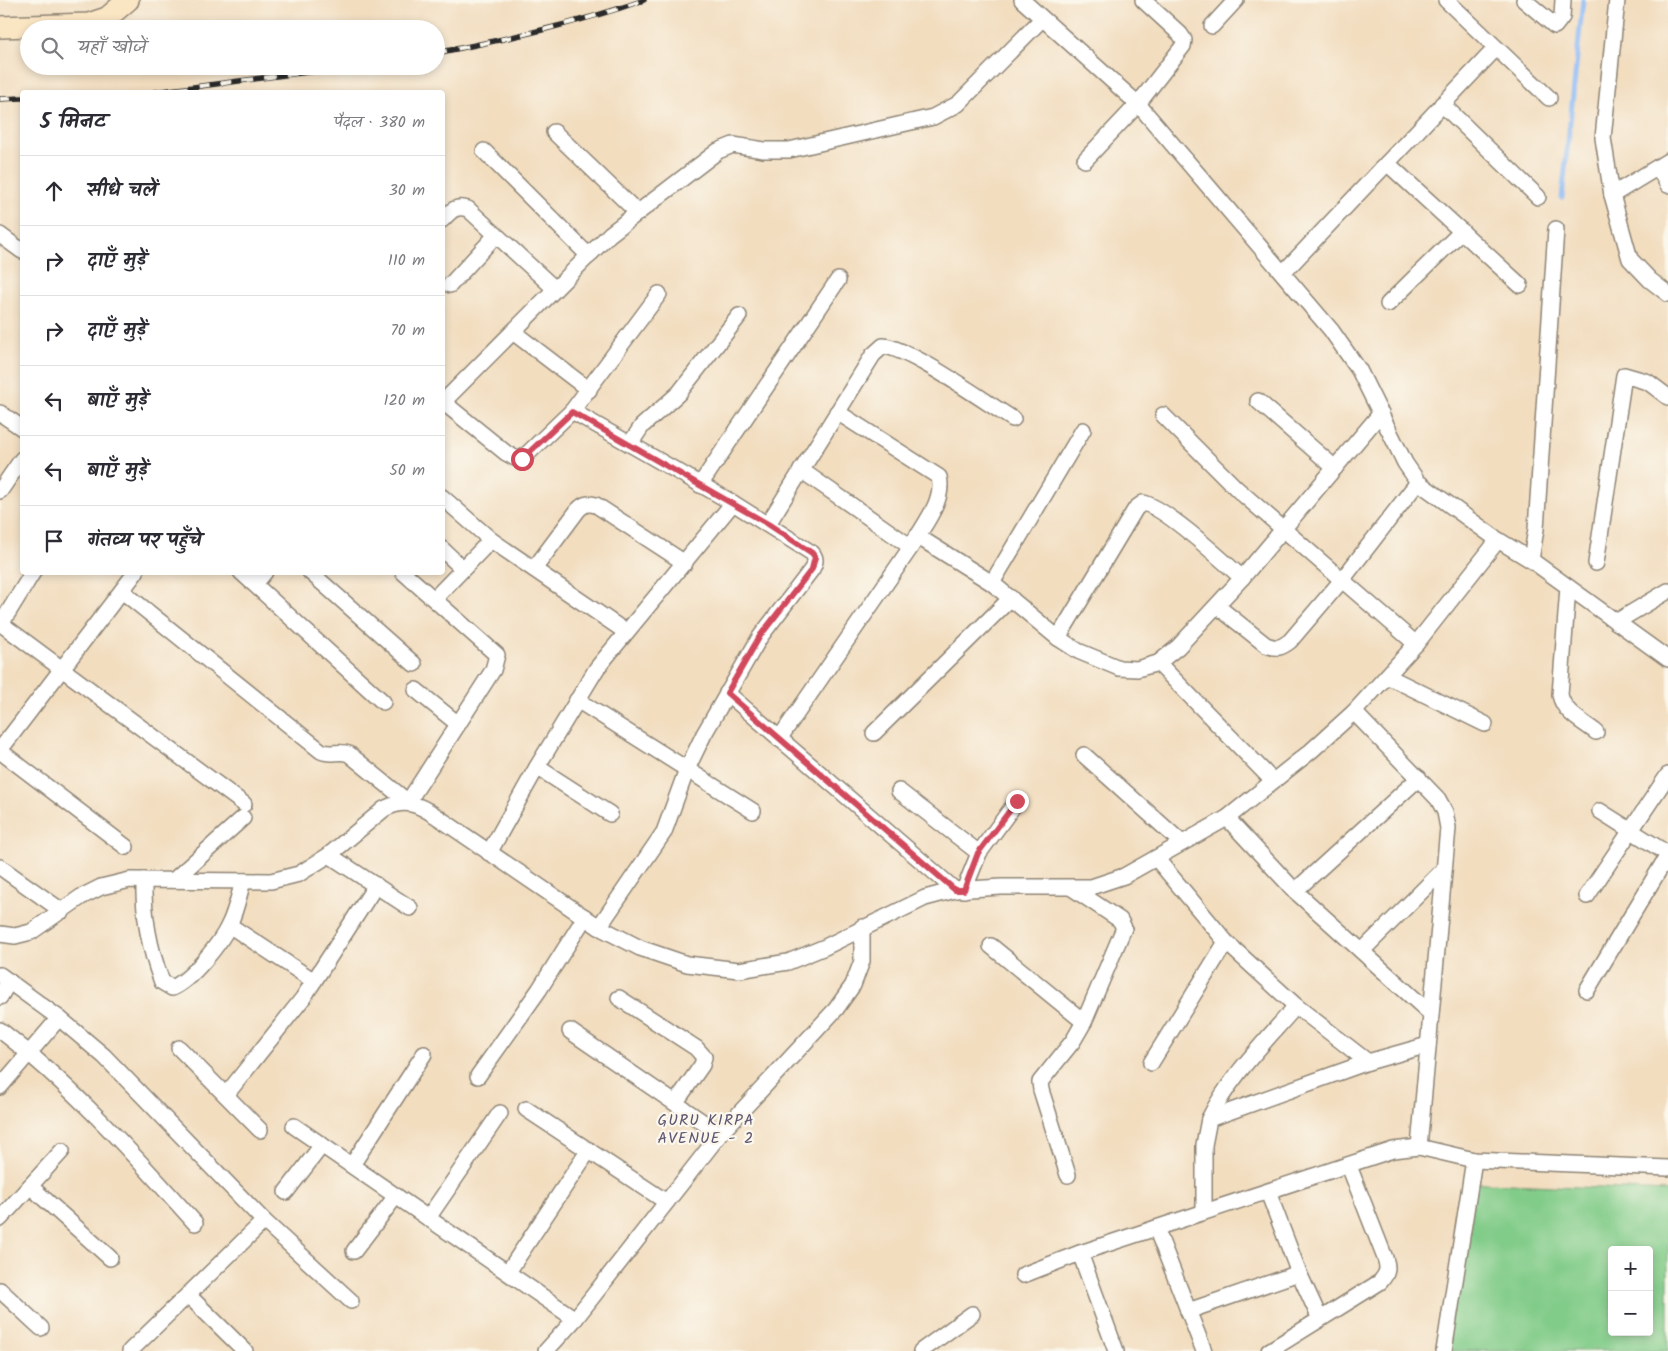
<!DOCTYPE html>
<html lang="hi">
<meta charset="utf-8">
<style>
body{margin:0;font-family:Kalam,"Playpen Sans Deva",sans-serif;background:#f7f7f7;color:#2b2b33}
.controls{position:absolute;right:15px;bottom:15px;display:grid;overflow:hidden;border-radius:5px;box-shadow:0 2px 8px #0003}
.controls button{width:45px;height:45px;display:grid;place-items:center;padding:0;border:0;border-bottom:1px solid #e1e1e2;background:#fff;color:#2b2b33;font:25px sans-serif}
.stop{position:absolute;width:15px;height:15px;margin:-11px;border:4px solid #d1495b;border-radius:50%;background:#fff}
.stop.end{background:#d1495b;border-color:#fff;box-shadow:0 1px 5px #0008}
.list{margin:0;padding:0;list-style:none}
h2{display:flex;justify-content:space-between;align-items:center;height:65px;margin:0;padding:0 20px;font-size:21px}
h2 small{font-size:16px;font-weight:400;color:#7c7c81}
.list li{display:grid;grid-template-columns:32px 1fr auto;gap:15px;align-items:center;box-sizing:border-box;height:70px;padding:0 20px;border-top:1px solid #e1e1e2}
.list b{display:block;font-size:19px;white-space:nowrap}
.list em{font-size:16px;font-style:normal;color:#7c7c81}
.icon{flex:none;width:28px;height:28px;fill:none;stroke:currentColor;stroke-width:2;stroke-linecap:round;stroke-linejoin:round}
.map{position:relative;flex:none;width:1668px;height:1351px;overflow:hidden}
.search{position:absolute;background:#fff;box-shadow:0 2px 8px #0003;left:20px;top:20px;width:425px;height:55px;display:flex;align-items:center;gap:12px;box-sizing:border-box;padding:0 18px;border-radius:28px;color:#7c7c81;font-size:19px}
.panel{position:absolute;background:#fff;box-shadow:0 2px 8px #0003;left:20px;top:90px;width:425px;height:485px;border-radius:5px}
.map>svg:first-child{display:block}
.green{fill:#82cc89;stroke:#567c5a;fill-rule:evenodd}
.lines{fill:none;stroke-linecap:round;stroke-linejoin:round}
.stream{stroke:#8bbaf6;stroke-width:5}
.street-casing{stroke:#8e8475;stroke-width:18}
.secondary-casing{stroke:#8e8475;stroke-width:24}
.street{stroke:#fff;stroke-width:15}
.secondary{stroke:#fbe6c4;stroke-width:21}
.rail-casing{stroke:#2b2b2b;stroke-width:5.5}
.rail{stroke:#fbf7ec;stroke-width:4;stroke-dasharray:11;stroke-linecap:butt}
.route{stroke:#d1495b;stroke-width:6}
.labels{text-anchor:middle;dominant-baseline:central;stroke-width:4.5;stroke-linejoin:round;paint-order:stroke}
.neighbourhood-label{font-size:16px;letter-spacing:1px;fill:#5e5771;stroke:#fbf7ec}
</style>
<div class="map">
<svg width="1668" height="1351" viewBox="0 0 1668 1351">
<rect width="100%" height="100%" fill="#fbf7ec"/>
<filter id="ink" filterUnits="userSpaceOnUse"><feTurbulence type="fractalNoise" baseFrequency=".02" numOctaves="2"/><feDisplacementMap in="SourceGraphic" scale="10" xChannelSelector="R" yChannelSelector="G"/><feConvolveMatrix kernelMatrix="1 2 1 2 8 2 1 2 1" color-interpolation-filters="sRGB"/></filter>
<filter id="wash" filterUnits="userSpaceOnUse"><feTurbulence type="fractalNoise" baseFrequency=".0096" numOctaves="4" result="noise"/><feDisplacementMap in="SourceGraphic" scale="20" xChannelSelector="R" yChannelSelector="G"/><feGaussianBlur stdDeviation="1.12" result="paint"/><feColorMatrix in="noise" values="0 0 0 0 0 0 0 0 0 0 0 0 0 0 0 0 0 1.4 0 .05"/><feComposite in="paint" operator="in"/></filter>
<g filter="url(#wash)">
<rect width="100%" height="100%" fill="#f2ddbf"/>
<!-- green -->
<path class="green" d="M1464 1182 1668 1191V1351H1442ZM1612 1250H1649V1332H1612Z"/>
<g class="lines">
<!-- stream -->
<path class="stream" d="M1562 198 1583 0"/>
</g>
</g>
<g filter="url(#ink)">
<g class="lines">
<defs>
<g id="street">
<path d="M1022 0 1138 104 1331 330 1359 370 1405 463 1418 482 1498 540 1531 560 1668 659"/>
<path d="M1446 0 1549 98"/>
<path d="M1524 0 1555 26 1562 17 1563 0"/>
<path d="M1617 0 1603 138 1612 195 1630 259 1650 280 1668 294"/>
<path d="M1212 26 1236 0"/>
<path d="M1442 104 1538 197"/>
<path d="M554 132 638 213"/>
<path d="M484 151 589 256"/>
<path d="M1085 160 1138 104 1183 46 1184 40 1180 34 1143 0"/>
<path d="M1387 163 1520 285"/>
<path d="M1658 167 1668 185"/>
<path d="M1612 195 1668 161"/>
<path d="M442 220C451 211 455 205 468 209L555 289"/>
<path d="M0 235 22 251"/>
<path d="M1283 273 1496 48"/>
<path d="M450 285 496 235"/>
<path d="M659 294 572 411 733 503"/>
<path d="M1388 304 1462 231"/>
<path d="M513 332 589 390"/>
<path d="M1258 401 1335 468"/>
<path d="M443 402 506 453 515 458 522 459 572 411"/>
<path d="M442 403 610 234 718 151 733 145 764 150H789L933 117 958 104 1042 19"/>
<path d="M837 412 939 477C945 500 924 524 913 544"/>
<path d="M0 413 22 428"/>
<path d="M1163 415 1237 489 1416 644"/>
<path d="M630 444 642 426 679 393 739 316"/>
<path d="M700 485 838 280"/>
<path d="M0 491 22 459"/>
<path d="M442 497 491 540 626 632"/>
<path d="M768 524 873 355 883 346C910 348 985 402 1013 419"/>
<path d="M917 536 992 583 1058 638 1078 651 1119 668 1137 669 1158 663"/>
<path d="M442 549 462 568"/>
<path d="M1531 560 1536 529 1556 229"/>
<path d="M1596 563 1624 375 1648 382 1668 397"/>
<path d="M534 569 578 510C584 504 587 503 596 505L685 563"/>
<path d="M241 572 383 702"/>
<path d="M310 572 414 664"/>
<path d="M992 583 1083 430"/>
<path d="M255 584 265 572"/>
<path d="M1568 587 1560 695C1564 713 1582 721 1596 732"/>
<path d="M122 591 321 751C331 756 339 750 349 754L408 802 493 670 497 655 403 572"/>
<path d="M434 599 491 540"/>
<path d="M1217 606 1266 645C1277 649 1281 648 1290 641L1342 580 1418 482"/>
<path d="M1616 622 1668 591"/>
<path d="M0 623 244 804"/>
<path d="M1 624 33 572"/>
<path d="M1058 638 1136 508 1143 503C1165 507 1223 561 1242 578"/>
<path d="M1387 676 1485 724"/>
<path d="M416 690 458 724"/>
<path d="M727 693 955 890"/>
<path d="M577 700 753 811"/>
<path d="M874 733 1011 598"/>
<path d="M779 739 911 547 801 470"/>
<path d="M0 750 136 572"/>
<path d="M0 751 126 847"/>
<path d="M1084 755 1182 843"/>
<path d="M537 767 610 814"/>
<path d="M1273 781 1158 663 1178 647 1242 578 1381 413"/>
<path d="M899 791 979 853"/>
<path d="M1600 811 1668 854"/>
<path d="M1227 818 1295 891 1431 1014"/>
<path d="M489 853 537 767 597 668 733 503 812 553C817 559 815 563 812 569L760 637 704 734 687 769 664 832 599 927"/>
<path d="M329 855 410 908"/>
<path d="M1156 858 1226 942 1296 1006"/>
<path d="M0 867 62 911"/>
<path d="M144 880C143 916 149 948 162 982L172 988C191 980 220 944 229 925 236 911 239 895 243 881"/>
<path d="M174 880 243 818"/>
<path d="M964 890 979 853 1017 801"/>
<path d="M1295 891 1419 778"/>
<path d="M1587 896 1668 775"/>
<path d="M229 925 314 981"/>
<path d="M0 934 15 936 31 932 81 897 101 887 130 880 271 881 299 874 329 855 384 809C405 798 418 804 436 816L599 927 640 948 687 964 739 970 788 962 825 947 925 898 955 890 1001 887H1091L1124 876 1227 818 1311 751 1354 712 1416 644 1498 540"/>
<path d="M991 946 1084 1022"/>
<path d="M1362 951 1444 869"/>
<path d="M0 975 59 1018 104 1056 264 1221 351 1301"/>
<path d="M1587 990 1668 855"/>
<path d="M0 997 9 981"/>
<path d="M619 998 696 1048 704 1057 702 1065 676 1102"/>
<path d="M0 1030C73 1086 133 1154 195 1223"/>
<path d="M570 1031 720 1134"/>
<path d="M179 1048 260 1130"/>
<path d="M1151 1063 1226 942"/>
<path d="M478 1076 539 990 585 917"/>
<path d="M0 1087 59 1018"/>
<path d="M226 1095 303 998 376 885"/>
<path d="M526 1109 665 1201"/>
<path d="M1209 1119C1230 1076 1265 1042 1296 1006L1368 1062"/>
<path d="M294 1126 575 1319"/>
<path d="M1419 1147 1474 1160 1668 1168"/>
<path d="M352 1165 424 1054"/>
<path d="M1068 1175 1041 1090 1040 1082 1073 1041 1084 1022 1124 928 1120 920 1072 888"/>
<path d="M30 1186 110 1258"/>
<path d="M286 1192 322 1145"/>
<path d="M1268 1192 1299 1273 1320 1319"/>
<path d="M1204 1212V1145L1209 1119 1368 1062 1428 1045"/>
<path d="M428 1218 500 1113"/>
<path d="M0 1219 62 1151"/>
<path d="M1156 1228 1204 1351"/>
<path d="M354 1251 396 1196"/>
<path d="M1080 1253 1116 1351"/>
<path d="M508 1272 589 1150"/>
<path d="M1023 1275 1080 1253 1393 1150 1419 1147 1448 828 1445 812 1438 799 1354 712"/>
<path d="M0 1290 41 1328"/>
<path d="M188 1295 245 1351"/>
<path d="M1188 1311 1299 1273"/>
<path d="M130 1351 264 1221"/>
<path d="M546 1351 575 1319 720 1134 836 1009 853 985 862 961V927"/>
<path d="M921 1351 972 1314"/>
<path d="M1269 1351 1380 1282C1387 1274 1389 1269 1385 1258L1349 1166"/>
<path d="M1444 1351 1474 1160"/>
</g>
<path id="secondary" d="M0 27 89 24 107 18 128 0"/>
</defs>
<!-- street casing -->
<use href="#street" class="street-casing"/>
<!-- secondary casing -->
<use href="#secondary" class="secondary-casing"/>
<!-- street -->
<use href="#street" class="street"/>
<!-- secondary -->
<use href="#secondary" class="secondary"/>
<defs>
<g id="rail">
<path d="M436 53C506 39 576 24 644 0"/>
<path d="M155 92 354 66"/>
<path d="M0 99 22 98"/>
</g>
</defs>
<!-- rail casing -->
<use href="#rail" class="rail-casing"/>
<!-- rail -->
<use href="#rail" class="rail"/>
</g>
</g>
<g class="lines" filter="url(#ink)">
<!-- route -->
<path class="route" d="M522 459 572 412 768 524 812 553 815 557 812 569 760 636 727 693 955 890H964L978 853 1017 801"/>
</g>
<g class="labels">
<!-- neighbourhood labels -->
<g class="neighbourhood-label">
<text x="706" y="1120">GURU KIRPA<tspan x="706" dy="18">AVENUE - 2</tspan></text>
</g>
</g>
</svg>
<div class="controls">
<button>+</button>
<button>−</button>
</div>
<div class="stop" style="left:522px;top:459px"></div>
<div class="stop end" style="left:1017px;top:801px"></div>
<div class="search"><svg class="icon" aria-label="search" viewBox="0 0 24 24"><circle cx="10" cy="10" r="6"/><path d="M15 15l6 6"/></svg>यहाँ खोजें</div>
<section class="panel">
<h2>5 मिनट<small>पैदल · 380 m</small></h2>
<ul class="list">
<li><svg class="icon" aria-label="ahead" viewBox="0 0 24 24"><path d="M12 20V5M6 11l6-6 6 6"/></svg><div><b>सीधे चलें</b></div><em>30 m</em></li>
<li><svg class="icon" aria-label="right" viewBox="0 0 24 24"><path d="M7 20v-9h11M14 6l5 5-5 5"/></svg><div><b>दाएँ मुड़ें</b></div><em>110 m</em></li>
<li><svg class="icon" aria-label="right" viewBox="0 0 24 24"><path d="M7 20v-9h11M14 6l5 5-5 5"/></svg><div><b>दाएँ मुड़ें</b></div><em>70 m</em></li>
<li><svg class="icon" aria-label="left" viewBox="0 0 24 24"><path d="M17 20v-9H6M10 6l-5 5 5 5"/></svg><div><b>बाएँ मुड़ें</b></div><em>120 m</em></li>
<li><svg class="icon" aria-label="left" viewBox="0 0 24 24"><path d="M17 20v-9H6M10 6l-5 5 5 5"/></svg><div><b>बाएँ मुड़ें</b></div><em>50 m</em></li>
<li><svg class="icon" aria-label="arrive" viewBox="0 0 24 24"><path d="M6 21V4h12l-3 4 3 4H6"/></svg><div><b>गंतव्य पर पहुँचे</b></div></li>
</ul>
</section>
</div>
